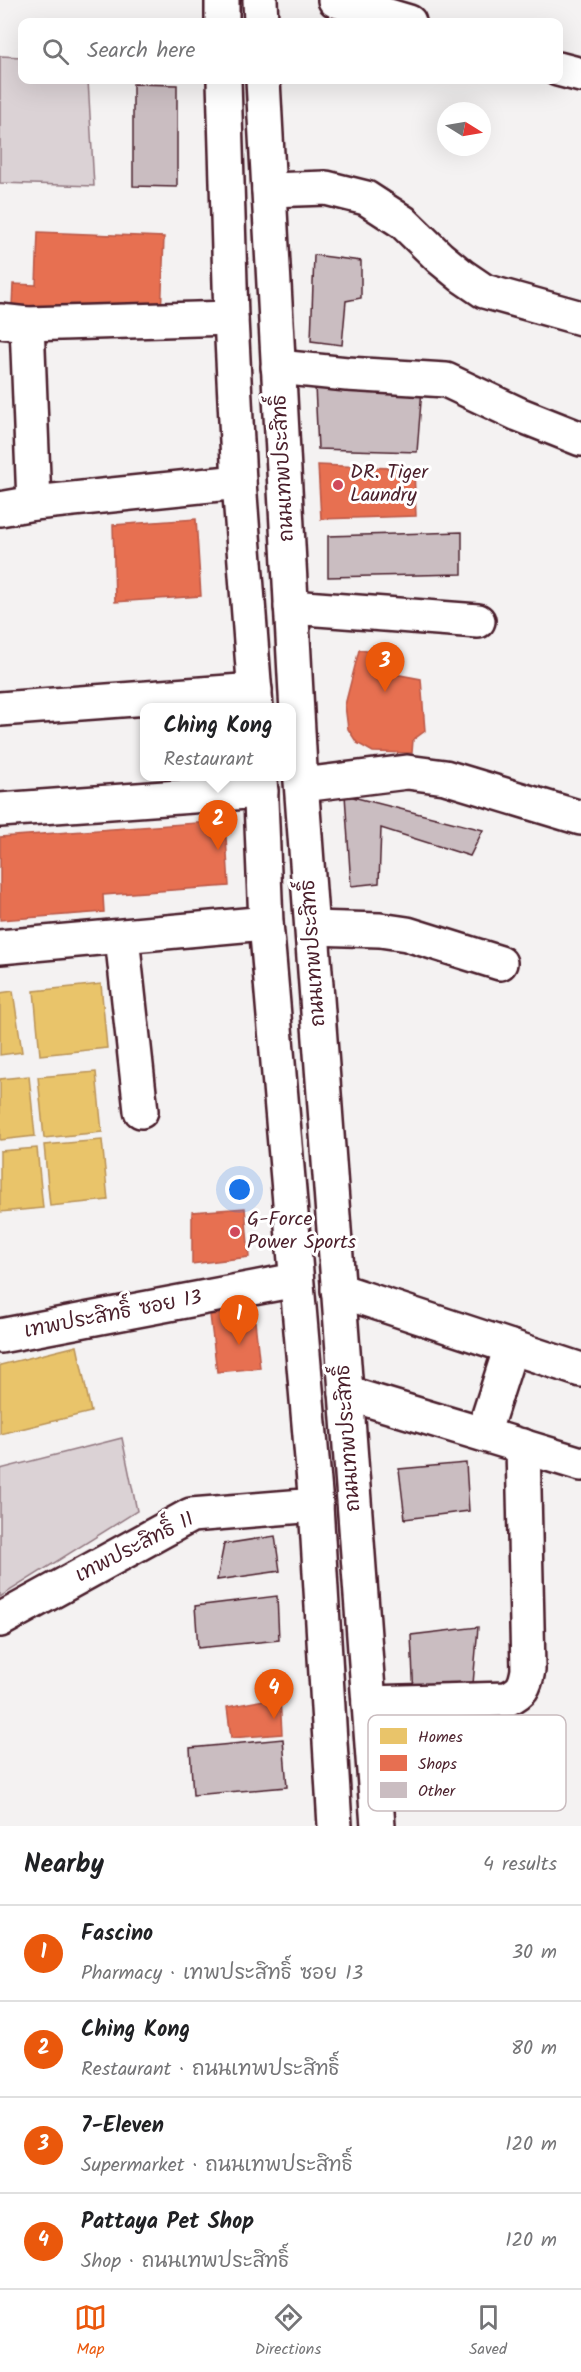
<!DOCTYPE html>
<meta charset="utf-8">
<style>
body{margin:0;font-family:Kalam,"Playpen Sans Thai",sans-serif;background:#f6f6f6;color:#202124}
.compass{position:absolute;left:437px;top:102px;width:54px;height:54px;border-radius:50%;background:#fff;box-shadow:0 6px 24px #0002;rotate:101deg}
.you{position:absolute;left:240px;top:1190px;width:21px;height:21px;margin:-15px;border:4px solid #fff;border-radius:50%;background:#1a73e8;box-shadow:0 0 0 9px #1a73e833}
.badge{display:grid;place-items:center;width:39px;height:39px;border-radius:50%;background:#ea580c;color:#fff;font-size:20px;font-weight:700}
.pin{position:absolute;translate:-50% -50px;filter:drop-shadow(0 2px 3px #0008)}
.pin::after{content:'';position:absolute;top:32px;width:21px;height:18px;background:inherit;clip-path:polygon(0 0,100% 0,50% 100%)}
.popup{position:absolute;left:140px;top:703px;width:156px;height:78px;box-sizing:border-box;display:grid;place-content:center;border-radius:12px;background:#fff;filter:drop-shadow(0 2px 4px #0005);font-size:20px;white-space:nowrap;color:#757577}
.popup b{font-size:22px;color:#202124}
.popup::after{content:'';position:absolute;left:50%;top:100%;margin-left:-12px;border:12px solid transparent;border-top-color:#fff}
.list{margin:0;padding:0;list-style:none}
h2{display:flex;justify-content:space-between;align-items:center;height:78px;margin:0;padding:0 24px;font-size:26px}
h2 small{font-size:20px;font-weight:400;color:#757577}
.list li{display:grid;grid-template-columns:39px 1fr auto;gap:18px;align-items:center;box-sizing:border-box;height:96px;padding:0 24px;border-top:2px solid #e0e0e0}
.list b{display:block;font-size:22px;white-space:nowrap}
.list p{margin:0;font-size:20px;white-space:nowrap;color:#757577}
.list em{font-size:20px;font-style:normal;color:#757577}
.icon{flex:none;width:33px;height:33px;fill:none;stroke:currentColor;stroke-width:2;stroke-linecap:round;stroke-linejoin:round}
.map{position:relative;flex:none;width:581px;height:1826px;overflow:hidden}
.search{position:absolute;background:#fff;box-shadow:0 6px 24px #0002;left:18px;right:18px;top:18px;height:66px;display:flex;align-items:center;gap:15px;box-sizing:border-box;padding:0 21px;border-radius:12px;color:#757577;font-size:22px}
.sheet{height:462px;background:#fff}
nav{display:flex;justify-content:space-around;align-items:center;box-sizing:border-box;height:84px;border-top:2px solid #e0e0e0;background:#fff;font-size:16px;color:#757577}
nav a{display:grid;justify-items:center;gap:3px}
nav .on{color:#ea580c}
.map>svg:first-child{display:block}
.green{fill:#dbd2d5;stroke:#927880;stroke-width:1.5}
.homes{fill:#e9c46a;stroke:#b99257;stroke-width:1.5}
.shops{fill:#e76f51;stroke:#b85746;stroke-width:1.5}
.building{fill:#cabdc1;stroke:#4a1f2b;stroke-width:1.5}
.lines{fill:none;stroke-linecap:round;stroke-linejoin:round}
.minor-casing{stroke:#4a1f2b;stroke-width:38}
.major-casing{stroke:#4a1f2b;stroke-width:38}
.minor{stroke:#fff;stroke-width:33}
.major{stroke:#fff;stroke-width:33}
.poi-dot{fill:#d1495b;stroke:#fff;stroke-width:2}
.labels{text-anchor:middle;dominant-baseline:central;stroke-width:6;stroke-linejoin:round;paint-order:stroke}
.street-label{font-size:20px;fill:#4a1f2b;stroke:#fff}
.poi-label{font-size:20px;fill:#4a1f2b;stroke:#fff;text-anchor:start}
.key{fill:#fff;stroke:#c9bcbf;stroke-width:1.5}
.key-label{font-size:16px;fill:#4a1f2b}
</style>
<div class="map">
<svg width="581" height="1826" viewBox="0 0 581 1826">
<rect width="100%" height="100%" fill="#f4f2f2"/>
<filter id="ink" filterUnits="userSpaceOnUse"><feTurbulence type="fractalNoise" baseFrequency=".0167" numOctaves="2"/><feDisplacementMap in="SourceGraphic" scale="12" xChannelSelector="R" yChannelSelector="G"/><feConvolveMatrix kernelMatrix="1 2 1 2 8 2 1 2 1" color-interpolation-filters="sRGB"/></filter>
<g filter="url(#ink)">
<!-- green -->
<g class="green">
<path d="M0 56 22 57V80H88L94 186 0 183Z"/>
<path d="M122 1438 137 1511 0 1597V1469Z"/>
</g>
<!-- homes -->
<g class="homes">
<path d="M101 984 107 1048 40 1055 34 991Z"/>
<path d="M13 991 22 1052 0 1055V993Z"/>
<path d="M96 1072 102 1132 44 1138 38 1077Z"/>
<path d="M29 1076 35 1136 0 1140V1079Z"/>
<path d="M102 1140 108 1200 50 1206 44 1145Z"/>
<path d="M37 1148 43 1208 0 1212V1151Z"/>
<path d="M77 1346 91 1412 0 1434V1365Z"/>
</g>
<!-- shops -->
<g class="shops">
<path d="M38 232 164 237 161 318 96 310 12 306 13 284 36 285Z"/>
<path d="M318 465 414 469 416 516 321 519Z"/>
<path d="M196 519 201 596 115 602 113 525Z"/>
<path d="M359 650 374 652 382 669 395 674 421 679 425 731 413 740 412 753 373 752 357 743 348 729 345 705Z"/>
<path d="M225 821 229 886 103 895 104 912 0 920V837Z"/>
<path d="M245 1208 249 1257 192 1264V1212Z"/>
<path d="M254 1312 260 1368 217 1372 210 1315Z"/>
<path d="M280 1697 282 1734 231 1738 227 1707Z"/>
</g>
<!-- building -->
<g class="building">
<path d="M133 84 177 85V187L133 186Z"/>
<path d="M314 255 361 261V298L346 301 342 345 311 341Z"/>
<path d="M315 386 422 389 417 452 318 449Z"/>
<path d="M462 532V574L328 577V536Z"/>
<path d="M345 795 483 830 470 856 381 828 379 883 351 886Z"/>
<path d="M466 1463 469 1511 405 1519 399 1469Z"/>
<path d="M275 1536 280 1571 217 1580 224 1544Z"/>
<path d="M277 1596 279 1640 198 1648 195 1606Z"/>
<path d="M478 1627 473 1684 414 1697 411 1635Z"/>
<path d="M422 1715H463L470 1735 421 1742Z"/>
<path d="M283 1739 287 1787 193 1795 190 1748Z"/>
</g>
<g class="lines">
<defs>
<g id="minor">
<path d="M335 0 409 22"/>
<path d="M558 69 581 75"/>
<path d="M269 190 326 188 366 198 403 222 440 258 462 276 484 291 581 318"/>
<path d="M0 321 27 324 231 318"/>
<path d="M27 324 34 503"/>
<path d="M278 367 347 374 446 380 518 414 581 439"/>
<path d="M0 509 34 503 239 482"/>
<path d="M291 607 478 621"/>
<path d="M0 709 255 690"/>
<path d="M302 785 407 772 445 777 581 818"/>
<path d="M0 810 261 791"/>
<path d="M312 928 380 930 407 934 500 963"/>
<path d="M122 937 141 1111"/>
<path d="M0 947 266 923"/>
<path d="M338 1290 581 1370"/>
<path d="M0 1336 296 1280"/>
<path d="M346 1393 581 1464"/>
<path d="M483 1434 511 1347"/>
<path d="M0 1620 191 1515 316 1505"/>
<path d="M369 1703 507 1699C522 1692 525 1687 528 1670L523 1446"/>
</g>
<g id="major">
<path d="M222 0V22"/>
<path d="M260 0 261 22"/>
<path d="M224 80 231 318 239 482 256 708"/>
<path d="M263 80 300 768 378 1826"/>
<path d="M260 776 266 923 316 1505 335 1826"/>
</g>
</defs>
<!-- minor casing -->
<use href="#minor" class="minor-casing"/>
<!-- major casing -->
<use href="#major" class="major-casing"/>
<!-- minor -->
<use href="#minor" class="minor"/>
<!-- major -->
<use href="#major" class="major"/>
</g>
</g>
<!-- markers -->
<g class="poi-dot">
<circle cx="338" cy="485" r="6"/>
<circle cx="235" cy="1232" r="6"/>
</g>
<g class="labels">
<!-- street labels -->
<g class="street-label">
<text transform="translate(284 468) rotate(-93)">ถนนเทพประสิทธิ์</text>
<text transform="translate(314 953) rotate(-94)">ถนนเทพประสิทธิ์</text>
<text transform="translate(113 1315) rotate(-11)">เทพประสิทธิ์ ซอย 13</text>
<text transform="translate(349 1438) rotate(-94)">ถนนเทพประสิทธิ์</text>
<text transform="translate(135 1548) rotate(-27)">เทพประสิทธิ์ 11</text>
</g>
<!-- poi labels -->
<g class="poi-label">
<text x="350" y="473">DR. Tiger<tspan x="350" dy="23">Laundry</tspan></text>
<text x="247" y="1220">G-Force<tspan x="247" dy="23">Power Sports</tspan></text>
</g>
</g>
<!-- legend -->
<rect x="368" y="1715" width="198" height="96" rx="9" class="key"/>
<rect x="380" y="1728" width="27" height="16" fill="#e9c46a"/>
<rect x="380" y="1755" width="27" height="16" fill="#e76f51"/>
<rect x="380" y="1782" width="27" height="16" fill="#cabdc1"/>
<g class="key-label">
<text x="418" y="1742">Homes</text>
<text x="418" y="1769">Shops</text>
<text x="418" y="1796">Other</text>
</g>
</svg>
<svg class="compass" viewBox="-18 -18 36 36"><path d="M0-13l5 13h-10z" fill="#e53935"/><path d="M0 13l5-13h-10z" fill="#757577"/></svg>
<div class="you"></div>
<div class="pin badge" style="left:239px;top:1345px">1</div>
<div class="pin badge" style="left:218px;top:850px">2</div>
<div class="popup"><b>Ching Kong</b>Restaurant</div>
<div class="pin badge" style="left:385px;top:692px">3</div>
<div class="pin badge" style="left:274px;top:1719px">4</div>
<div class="search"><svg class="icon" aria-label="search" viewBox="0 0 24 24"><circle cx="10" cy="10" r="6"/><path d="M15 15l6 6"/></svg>Search here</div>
</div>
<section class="sheet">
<h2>Nearby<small>4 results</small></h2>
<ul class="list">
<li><span class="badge">1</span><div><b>Fascino</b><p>Pharmacy · เทพประสิทธิ์ ซอย 13</p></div><em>30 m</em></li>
<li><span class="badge">2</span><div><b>Ching Kong</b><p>Restaurant · ถนนเทพประสิทธิ์</p></div><em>80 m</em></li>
<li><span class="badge">3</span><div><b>7-Eleven</b><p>Supermarket · ถนนเทพประสิทธิ์</p></div><em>120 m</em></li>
<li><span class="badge">4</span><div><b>Pattaya Pet Shop</b><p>Shop · ถนนเทพประสิทธิ์</p></div><em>120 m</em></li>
</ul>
</section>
<nav>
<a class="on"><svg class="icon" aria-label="map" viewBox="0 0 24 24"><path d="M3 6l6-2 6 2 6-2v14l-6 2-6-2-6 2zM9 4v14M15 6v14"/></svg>Map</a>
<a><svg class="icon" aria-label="directions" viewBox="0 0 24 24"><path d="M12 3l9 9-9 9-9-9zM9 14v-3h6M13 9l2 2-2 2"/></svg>Directions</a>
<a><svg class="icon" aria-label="saved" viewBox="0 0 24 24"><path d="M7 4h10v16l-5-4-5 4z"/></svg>Saved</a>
</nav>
